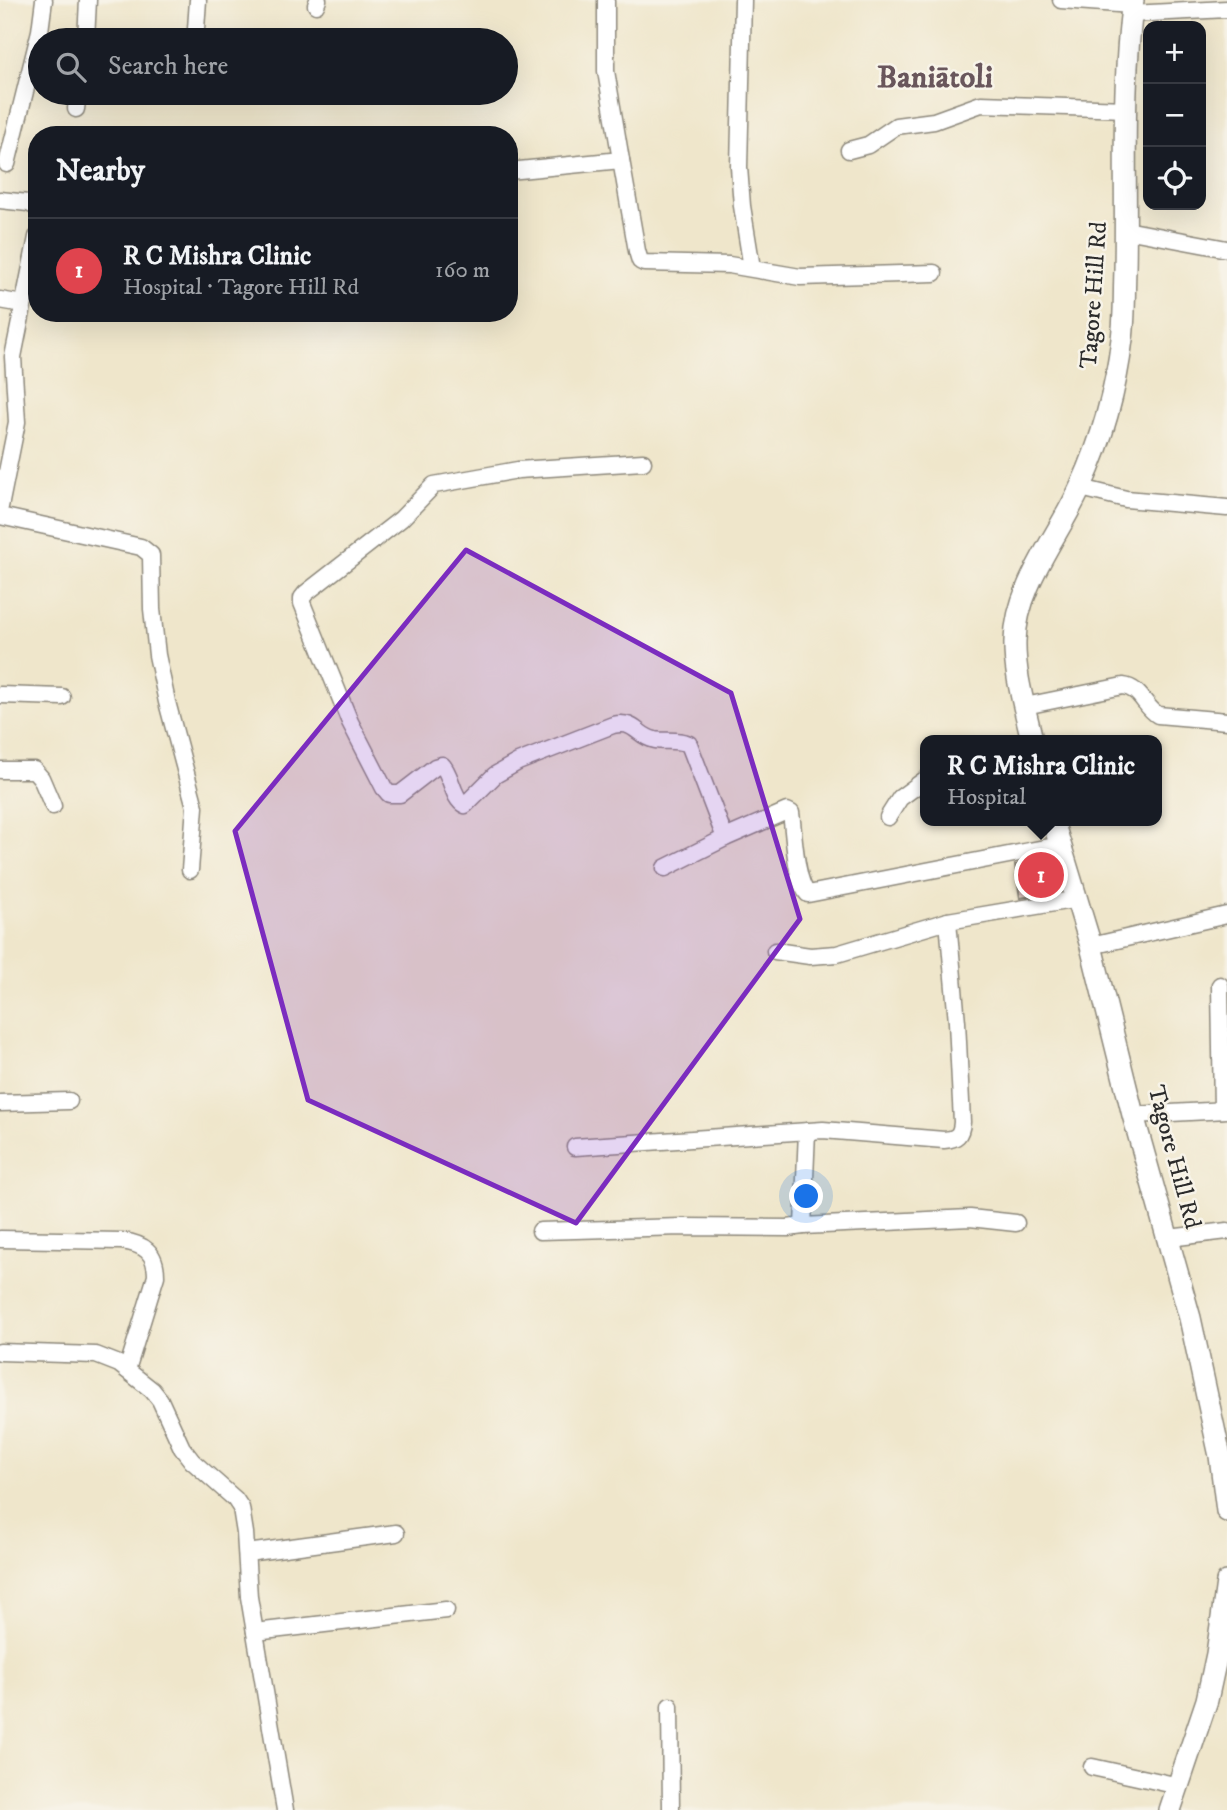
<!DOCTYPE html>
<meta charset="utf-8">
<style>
body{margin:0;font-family:"IM FELL DW Pica",serif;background:#242831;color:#f1f3f6}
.controls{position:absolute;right:21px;top:21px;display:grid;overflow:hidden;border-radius:14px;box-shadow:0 7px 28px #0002}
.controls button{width:63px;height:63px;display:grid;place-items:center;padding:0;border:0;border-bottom:2px solid #363941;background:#171b24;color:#f1f3f6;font:35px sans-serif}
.you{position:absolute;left:807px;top:1197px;width:24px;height:24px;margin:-18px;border:5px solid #fff;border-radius:50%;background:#1a73e8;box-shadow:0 0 0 10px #1a73e833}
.badge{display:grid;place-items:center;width:46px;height:46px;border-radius:50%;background:#d690ce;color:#fff;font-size:23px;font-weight:700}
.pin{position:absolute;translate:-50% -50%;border:4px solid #fff;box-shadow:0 2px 7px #0006}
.popup{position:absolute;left:920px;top:735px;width:242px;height:91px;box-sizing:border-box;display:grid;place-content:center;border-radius:14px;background:#171b24;filter:drop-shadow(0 2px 5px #0005);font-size:23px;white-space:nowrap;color:#9ea1a6}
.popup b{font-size:26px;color:#f1f3f6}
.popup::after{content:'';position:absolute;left:50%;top:100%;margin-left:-14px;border:14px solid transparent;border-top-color:#171b24}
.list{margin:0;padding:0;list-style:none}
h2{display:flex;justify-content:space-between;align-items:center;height:91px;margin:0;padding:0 28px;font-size:30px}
h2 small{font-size:23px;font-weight:400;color:#9ea1a6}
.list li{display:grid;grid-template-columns:46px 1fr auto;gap:21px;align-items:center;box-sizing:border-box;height:105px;padding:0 28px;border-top:2px solid #363941}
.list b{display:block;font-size:26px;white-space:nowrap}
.list p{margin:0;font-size:23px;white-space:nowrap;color:#9ea1a6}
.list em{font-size:23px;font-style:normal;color:#9ea1a6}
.icon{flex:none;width:38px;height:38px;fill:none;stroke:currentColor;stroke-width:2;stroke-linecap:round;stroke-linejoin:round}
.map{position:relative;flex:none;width:1227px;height:1810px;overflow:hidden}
.search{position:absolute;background:#171b24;box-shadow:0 7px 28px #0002;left:28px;top:28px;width:490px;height:77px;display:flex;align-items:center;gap:18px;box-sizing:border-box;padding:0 24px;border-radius:38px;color:#9ea1a6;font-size:26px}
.panel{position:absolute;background:#171b24;box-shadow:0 7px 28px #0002;left:28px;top:126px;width:490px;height:196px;border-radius:28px}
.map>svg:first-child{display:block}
.building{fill:#dda5b7}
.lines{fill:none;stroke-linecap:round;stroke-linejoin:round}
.minor-casing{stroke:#8d887b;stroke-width:19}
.secondary-casing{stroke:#8d887b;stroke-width:24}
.minor{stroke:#fff;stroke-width:16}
.secondary{stroke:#fff;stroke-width:21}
.marked{fill:#7b2cbf;fill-opacity:0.2;stroke:#7b2cbf;stroke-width:5;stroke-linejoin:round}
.labels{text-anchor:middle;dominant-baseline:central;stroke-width:5;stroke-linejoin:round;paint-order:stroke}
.street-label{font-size:24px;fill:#2b2b2b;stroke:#f7f3e8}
.district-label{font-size:32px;font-weight:bold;fill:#69565c;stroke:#f7f3e8}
</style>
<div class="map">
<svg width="1227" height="1810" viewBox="0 0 1227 1810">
<rect width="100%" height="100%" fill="#f7f3e8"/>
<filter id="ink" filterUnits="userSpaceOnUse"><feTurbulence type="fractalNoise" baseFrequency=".0143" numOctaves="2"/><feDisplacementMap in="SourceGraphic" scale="14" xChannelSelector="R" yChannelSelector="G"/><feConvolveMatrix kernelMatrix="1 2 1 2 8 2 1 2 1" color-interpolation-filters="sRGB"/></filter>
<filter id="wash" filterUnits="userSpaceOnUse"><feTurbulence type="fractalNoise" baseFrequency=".00686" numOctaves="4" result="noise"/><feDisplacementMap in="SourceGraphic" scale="28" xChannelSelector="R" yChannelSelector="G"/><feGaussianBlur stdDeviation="1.57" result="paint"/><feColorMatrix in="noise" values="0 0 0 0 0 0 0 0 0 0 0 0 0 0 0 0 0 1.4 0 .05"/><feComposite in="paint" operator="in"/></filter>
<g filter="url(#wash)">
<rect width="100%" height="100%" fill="#efe6cb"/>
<g id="blocks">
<!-- building -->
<path class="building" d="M1050 858 1057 892 1020 898 1015 865Z"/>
</g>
</g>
<g filter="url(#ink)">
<use href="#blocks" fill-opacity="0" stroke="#8d887b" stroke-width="2"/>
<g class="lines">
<defs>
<g id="minor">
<path d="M743 0 739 167 742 206 752 268"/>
<path d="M1061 0 1132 5"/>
<path d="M316 5 318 0"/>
<path d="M1131 14 1227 9"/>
<path d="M196 29 198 0"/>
<path d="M86 40 88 0"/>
<path d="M76 109 78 93"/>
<path d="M849 150 868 145 896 126 934 121 981 104 1126 109"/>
<path d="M621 160 637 251 640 261 644 263 729 265 800 277 934 273"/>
<path d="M7 164 40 31 44 0"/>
<path d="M509 171 621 160 606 71V0"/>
<path d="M0 200 28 203 37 207"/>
<path d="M1126 230 1227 249"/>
<path d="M0 300 23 304"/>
<path d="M643 462 518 470 434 485 401 519 306 593 302 598V603L350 722 384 788 389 794H400L435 767 442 765C452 775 452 799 465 805L495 775 518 762 613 725C636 720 636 736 655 740 666 742 678 739 689 744L725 838"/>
<path d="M1081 488 1126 499 1227 508"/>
<path d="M0 507 17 422 13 357 37 237"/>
<path d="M0 516 141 547 151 555 152 609 157 655 167 702 195 807 190 870"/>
<path d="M0 695 62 697"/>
<path d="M1025 706 1123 686C1141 688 1144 707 1158 715L1227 721"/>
<path d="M0 770H34L41 778 53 806"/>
<path d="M888 817 900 798 926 779"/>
<path d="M665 868 725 838 787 811 791 813C794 833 795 881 808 894L1060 845"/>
<path d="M1091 946 1227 915"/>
<path d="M775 951 810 956 837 954 948 921 1078 899"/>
<path d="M1220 985 1222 1110"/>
<path d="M0 1103 69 1101"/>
<path d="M1133 1115 1227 1110"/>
<path d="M575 1147 823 1130 944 1140C957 1139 961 1135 962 1122L957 1022 948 921"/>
<path d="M803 1226 970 1218 1016 1223"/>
<path d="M540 1231 682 1227 788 1228 803 1226 807 1131"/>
<path d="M1169 1238 1227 1231"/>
<path d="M0 1239 122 1241C144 1244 156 1252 156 1276L127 1370"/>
<path d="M0 1352 96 1355 119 1364 152 1390 160 1400 182 1448 192 1461 235 1499 241 1508 245 1533 249 1597 285 1810"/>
<path d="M247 1553 396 1533"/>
<path d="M255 1632 446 1610"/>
<path d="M670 1706 671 1810"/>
<path d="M1092 1767 1179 1786"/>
</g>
<g id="secondary">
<path d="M1032 740C1025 708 1014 674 1015 641 1016 585 1059 536 1081 486 1102 440 1116 389 1122 339 1125 316 1124 293 1125 270 1127 180 1121 89 1133 0"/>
<path d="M1053 821 1091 946 1133 1115 1190 1318 1220 1456 1227 1511"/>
<path d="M1170 1810 1207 1700 1217 1654 1227 1582"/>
</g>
</defs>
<!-- minor casing -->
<use href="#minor" class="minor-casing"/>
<!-- secondary casing -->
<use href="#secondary" class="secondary-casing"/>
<!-- minor -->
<use href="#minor" class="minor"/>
<!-- secondary -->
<use href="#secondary" class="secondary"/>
</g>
</g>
<!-- marked area -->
<path class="marked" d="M466 550 731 693 800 919 576 1223 308 1100 235 831Z"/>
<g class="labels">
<!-- street labels -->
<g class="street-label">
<text transform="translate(1094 295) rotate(-86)">Tagore Hill Rd</text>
<text transform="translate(1174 1157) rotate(75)">Tagore Hill Rd</text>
</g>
<!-- district labels -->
<g class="district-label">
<text x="935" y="78">Baniātoli</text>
</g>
</g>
</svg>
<div class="controls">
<button>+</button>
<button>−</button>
<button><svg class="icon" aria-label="locate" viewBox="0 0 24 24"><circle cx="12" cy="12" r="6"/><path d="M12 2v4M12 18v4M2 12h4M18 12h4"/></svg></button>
</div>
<div class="you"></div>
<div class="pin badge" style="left:1041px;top:875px;background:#e0444e">1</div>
<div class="popup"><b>R C Mishra Clinic</b>Hospital</div>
<div class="search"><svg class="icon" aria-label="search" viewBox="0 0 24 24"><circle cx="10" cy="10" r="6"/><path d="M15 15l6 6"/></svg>Search here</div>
<section class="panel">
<h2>Nearby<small></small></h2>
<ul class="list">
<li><span class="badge" style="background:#e0444e">1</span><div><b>R C Mishra Clinic</b><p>Hospital · Tagore Hill Rd</p></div><em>160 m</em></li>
</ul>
</section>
</div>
